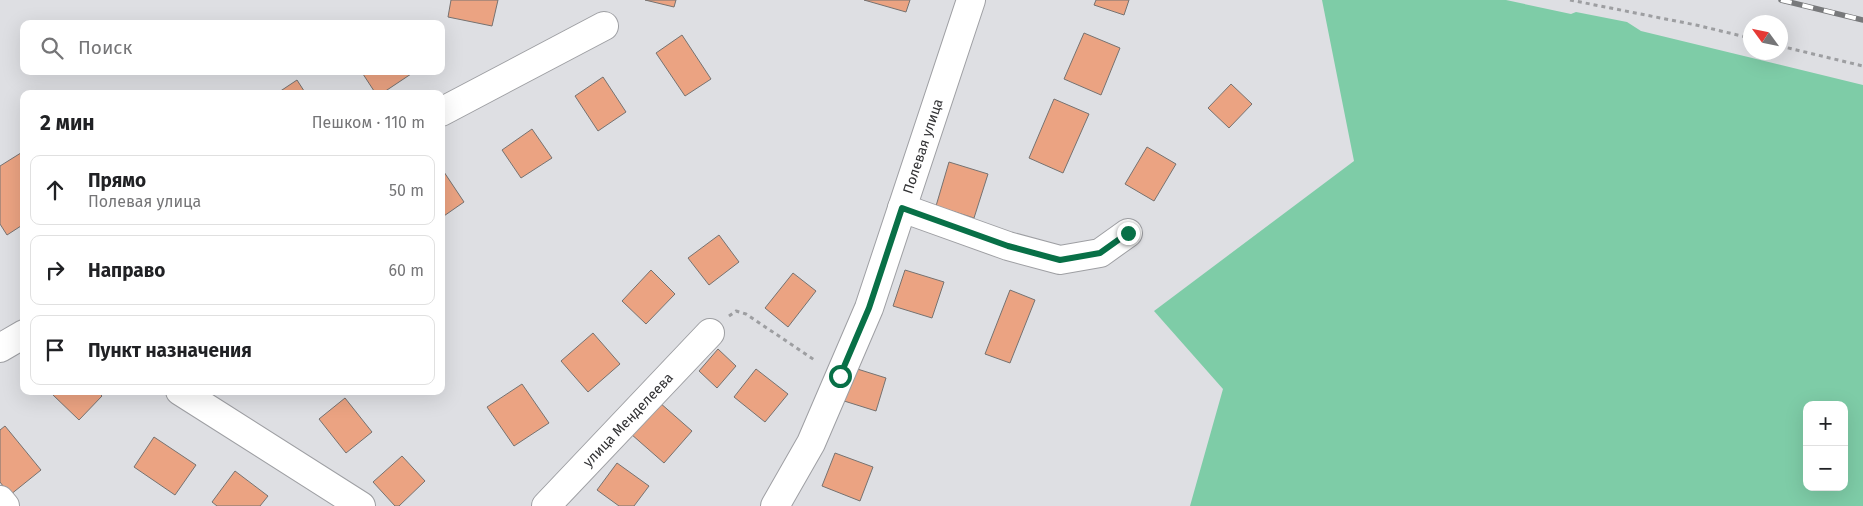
<!DOCTYPE html>
<html lang="ru">
<meta charset="utf-8">
<style>
body{margin:0;font-family:"Fira Sans",sans-serif;background:#f2f2f2;color:#202124}
.controls{position:absolute;right:15px;bottom:15px;display:grid;overflow:hidden;border-radius:10px;box-shadow:0 5px 20px #0002}
.controls button{width:45px;height:45px;display:grid;place-items:center;padding:0;border:0;border-bottom:1px solid #e0e0e0;background:#fff;color:#202124;font:25px sans-serif}
.compass{position:absolute;left:1743px;top:15px;width:45px;height:45px;border-radius:50%;background:#fff;box-shadow:0 5px 20px #0002;rotate:303deg}
.stop{position:absolute;width:15px;height:15px;margin:-11px;border:4px solid #087047;border-radius:50%;background:#fff}
.stop.end{background:#087047;border-color:#fff;box-shadow:0 1px 5px #0008}
.list{margin:0;padding:0;list-style:none}
h2{display:flex;justify-content:space-between;align-items:center;height:65px;margin:0;padding:0 20px;font-size:21px}
h2 small{font-size:16px;font-weight:400;color:#757577}
.list li{display:grid;grid-template-columns:32px 1fr auto;gap:15px;align-items:center;box-sizing:border-box;height:70px;margin:0 10px 10px;padding:0 10px;border:1px solid #e0e0e0;border-radius:10px}
.list b{display:block;font-size:19px;white-space:nowrap}
.list p{margin:0;font-size:16px;white-space:nowrap;color:#757577}
.list em{font-size:16px;font-style:normal;color:#757577}
.icon{flex:none;width:28px;height:28px;fill:none;stroke:currentColor;stroke-width:2;stroke-linecap:round;stroke-linejoin:round}
.map{position:relative;flex:none;width:1863px;height:506px;overflow:hidden}
.search{position:absolute;background:#fff;box-shadow:0 5px 20px #0002;left:20px;top:20px;width:425px;height:55px;display:flex;align-items:center;gap:12px;box-sizing:border-box;padding:0 18px;border-radius:10px;color:#757577;font-size:19px}
.panel{position:absolute;background:#fff;box-shadow:0 5px 20px #0002;left:20px;top:90px;width:425px;height:305px;border-radius:10px}
.map>svg:first-child{display:block}
.green{fill:#7ecca7;fill-rule:evenodd}
.building{fill:#eba382;stroke:#767270}
.lines{fill:none;stroke-linecap:round;stroke-linejoin:round}
.minor-casing{stroke:#9e9fa3;stroke-width:30}
.path{stroke:#9d9ea1;stroke-width:3;stroke-dasharray:4 4;stroke-linecap:butt}
.minor{stroke:#fff;stroke-width:28}
.rail-casing{stroke:#78797b;stroke-width:5.5}
.rail{stroke:#fff;stroke-width:4;stroke-dasharray:11;stroke-linecap:butt}
.route{stroke:#087047;stroke-width:6}
.labels{text-anchor:middle;dominant-baseline:central;stroke-width:4;stroke-linejoin:round;paint-order:stroke}
.street-label{font-size:14px;fill:#323234;stroke:#fff}
</style>
<div class="map">
<svg width="1863" height="506" viewBox="0 0 1863 506">
<rect width="100%" height="100%" fill="#dedfe3"/>
<!-- green -->
<path class="green" d="M1322 0H1506L1571 14 1576 12 1627 22 1641 31 1863 85V506H1190L1223 389 1154 311 1354 161ZM1807 405H1844V487H1807Z"/>
<!-- building -->
<g class="building">
<path d="M451 0H498L492 26 448 17Z"/>
<path d="M645 0H676L674 7Z"/>
<path d="M864 0H910L906 12Z"/>
<path d="M1096 0H1129L1124 15 1094 5Z"/>
<path d="M1084 33 1120 48 1101 95 1064 79Z"/>
<path d="M682 35 711 79 685 96 656 53Z"/>
<path d="M361 71H409L411 74 381 94H376Z"/>
<path d="M603 77 626 112 598 131 575 96Z"/>
<path d="M297 80 306 94H276Z"/>
<path d="M1231 84 1252 104 1229 128 1208 108Z"/>
<path d="M1054 99 1089 114 1063 173 1029 158Z"/>
<path d="M532 129 552 158 521 178 502 150Z"/>
<path d="M1147 147 1176 164 1154 201 1125 184Z"/>
<path d="M24 151V224L7 235 0 224V166Z"/>
<path d="M949 162 988 174 974 218 936 206Z"/>
<path d="M444 172 464 202 441 218V174Z"/>
<path d="M719 235 739 262 709 285 688 258Z"/>
<path d="M651 270 675 294 646 324 622 301Z"/>
<path d="M905 270 944 282 932 318 893 306Z"/>
<path d="M793 273 816 291 788 327 765 308Z"/>
<path d="M1010 290 1035 300 1010 363 985 354Z"/>
<path d="M593 333 620 364 588 392 561 361Z"/>
<path d="M718 349 736 366 717 388 699 371Z"/>
<path d="M851 367 886 378 876 411 841 400Z"/>
<path d="M756 369 788 394 765 422 734 397Z"/>
<path d="M522 384 549 423 514 446 487 407Z"/>
<path d="M55 391H97L102 396 79 420 52 394Z"/>
<path d="M345 398 372 432 346 453 319 419Z"/>
<path d="M659 402 692 431 664 463 631 434Z"/>
<path d="M5 426 41 470 10 495 0 482V430Z"/>
<path d="M154 437 196 465 175 495 134 467Z"/>
<path d="M835 453 873 467 860 501 822 486Z"/>
<path d="M402 456 425 481 399 506H395L373 482Z"/>
<path d="M617 463 649 486 634 506H619L597 490Z"/>
<path d="M235 471 268 496 260 506H217L212 502Z"/>
</g>
<g class="lines">
<defs>
<g id="minor">
<path d="M441 112 604 26"/>
<path d="M902 208 1008 246 1060 260 1100 253 1128 233"/>
<path d="M0 348 24 334"/>
<path d="M180 391 361 506"/>
<path d="M0 500 5 506"/>
<path id="s1" d="M546 506 710 333"/>
<path id="s2" d="M775 506 811 443 869 308 971 0"/>
</g>
</defs>
<!-- minor casing -->
<use href="#minor" class="minor-casing"/>
<!-- path -->
<g class="path">
<path d="M1570 0 1696 25 1750 38"/>
<path d="M1780 46 1863 66"/>
<path d="M729 316 736 311 746 314 816 361"/>
</g>
<!-- minor -->
<use href="#minor" class="minor"/>
<defs>
<path id="rail" d="M1781 0 1863 20"/>
</defs>
<!-- rail casing -->
<use href="#rail" class="rail-casing"/>
<!-- rail -->
<use href="#rail" class="rail"/>
</g>
<g class="lines">
<!-- route -->
<path class="route" d="M840 376 869 308 902 208 1008 246 1060 260 1100 253 1128 233"/>
</g>
<g class="labels">
<!-- street labels -->
<g class="street-label">
<text stroke="none"><textPath href="#s2" startOffset="390">Полевая улица</textPath></text>
<text stroke="none"><textPath href="#s1" startOffset="119">улица Менделеева</textPath></text>
</g>
</g>
</svg>
<div class="controls">
<button>+</button>
<button>−</button>
</div>
<svg class="compass" viewBox="-18 -18 36 36"><path d="M0-13l5 13h-10z" fill="#e53935"/><path d="M0 13l5-13h-10z" fill="#757577"/></svg>
<div class="stop" style="left:840px;top:376px"></div>
<div class="stop end" style="left:1128px;top:233px"></div>
<div class="search"><svg class="icon" aria-label="search" viewBox="0 0 24 24"><circle cx="10" cy="10" r="6"/><path d="M15 15l6 6"/></svg>Поиск</div>
<section class="panel">
<h2>2 мин<small>Пешком · 110 m</small></h2>
<ul class="list">
<li><svg class="icon" aria-label="ahead" viewBox="0 0 24 24"><path d="M12 20V5M6 11l6-6 6 6"/></svg><div><b>Прямо</b><p>Полевая улица</p></div><em>50 m</em></li>
<li><svg class="icon" aria-label="right" viewBox="0 0 24 24"><path d="M7 20v-9h11M14 6l5 5-5 5"/></svg><div><b>Направо</b></div><em>60 m</em></li>
<li><svg class="icon" aria-label="arrive" viewBox="0 0 24 24"><path d="M6 21V4h12l-3 4 3 4H6"/></svg><div><b>Пункт назначения</b></div></li>
</ul>
</section>
</div>
